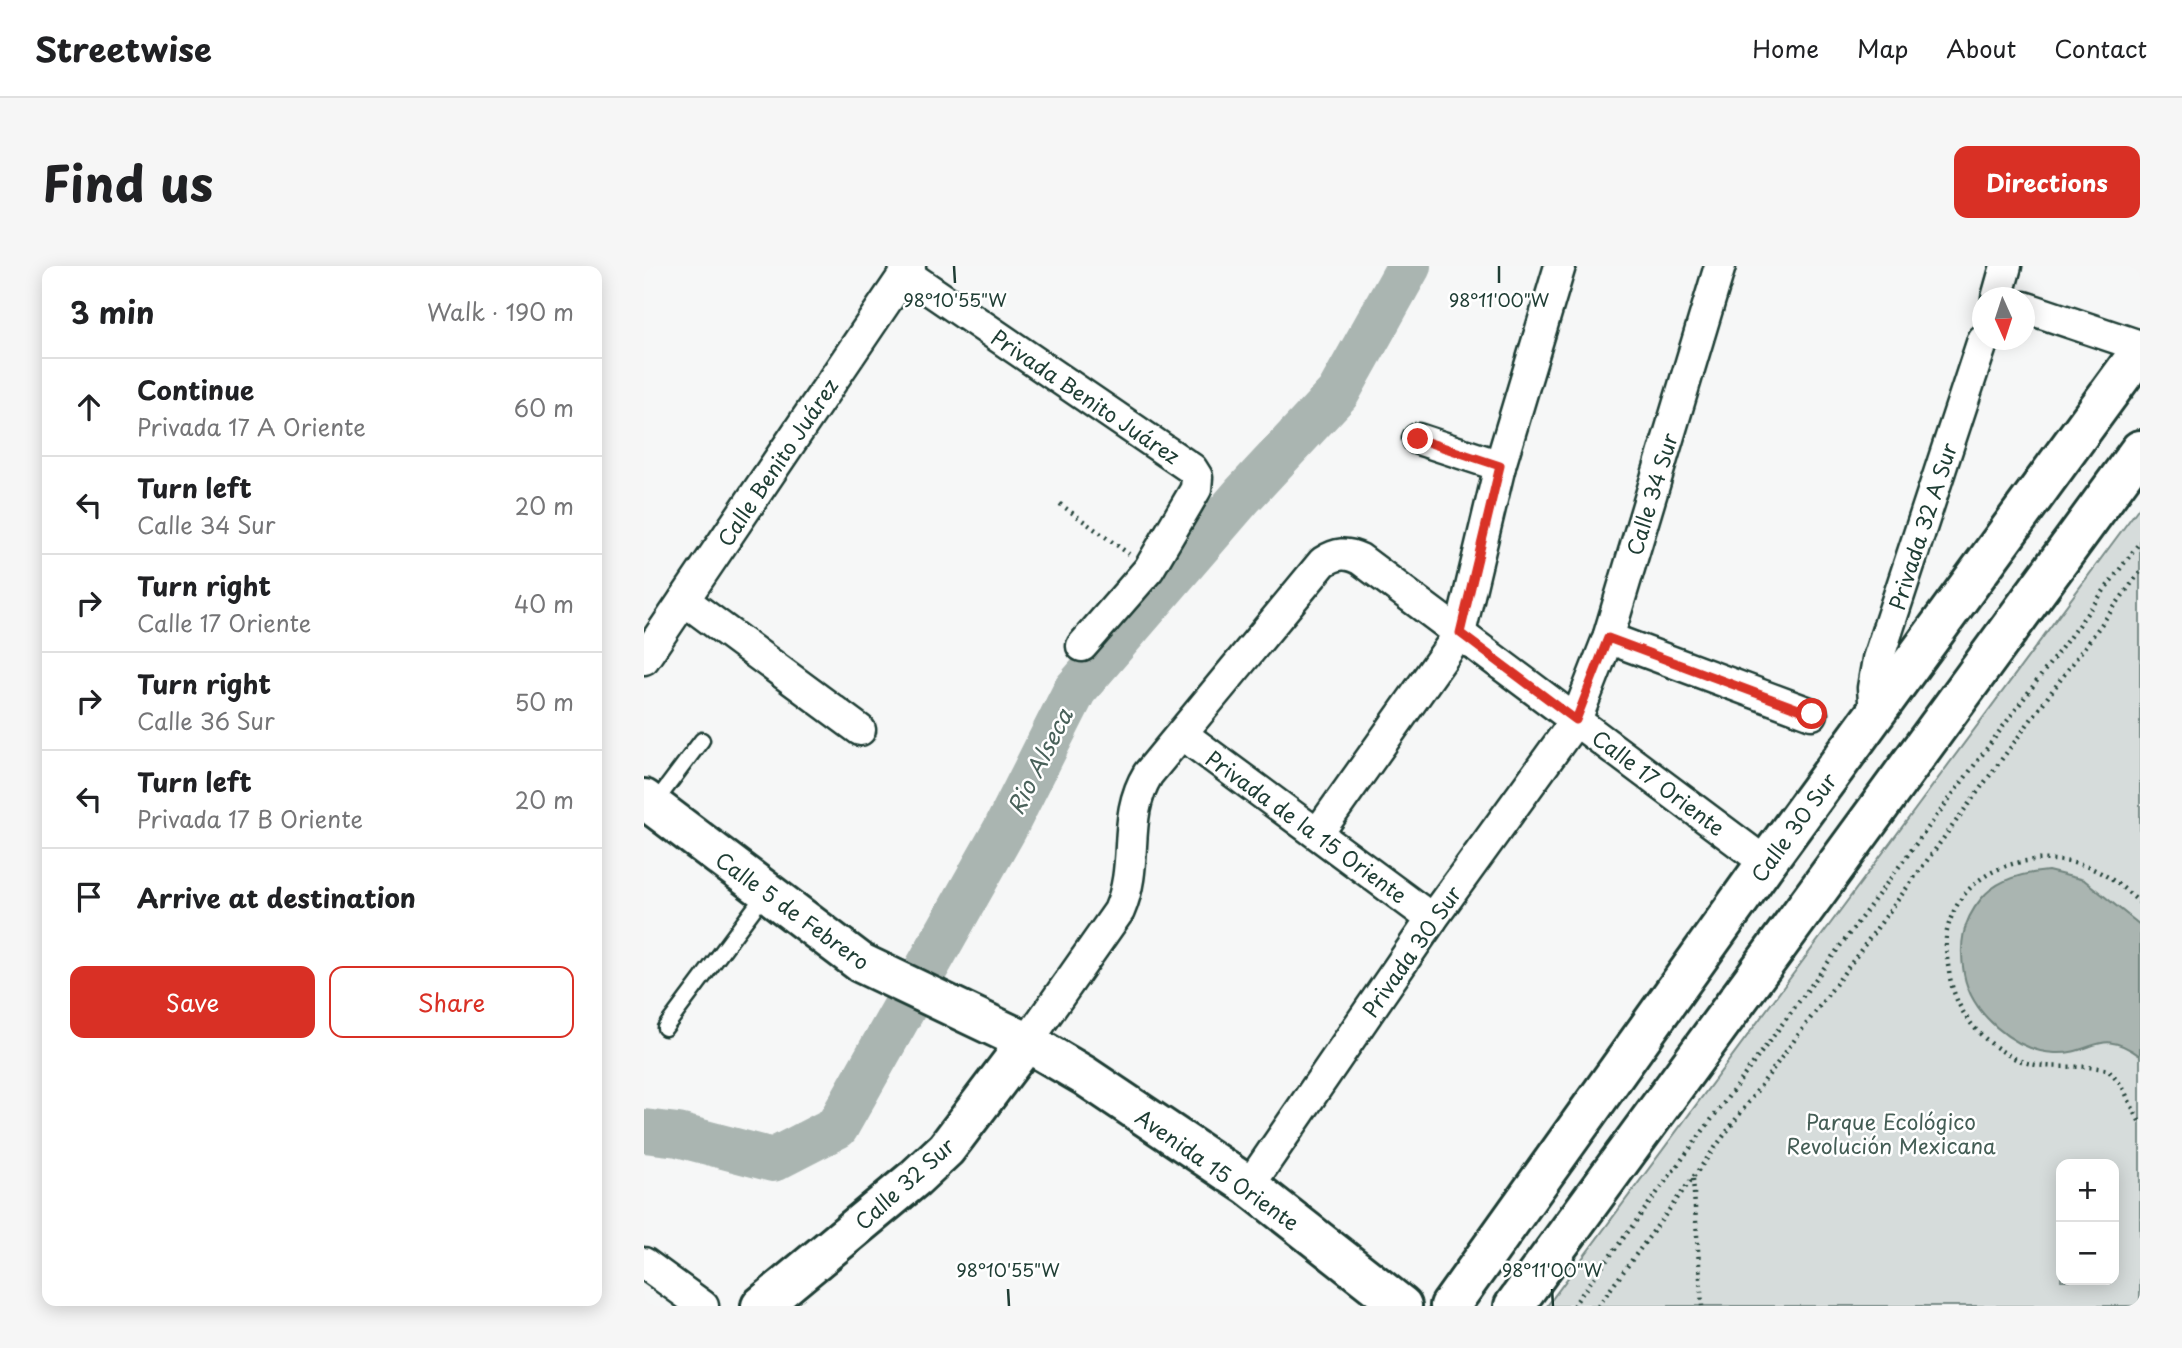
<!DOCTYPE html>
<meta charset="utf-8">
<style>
body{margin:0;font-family:"Playpen Sans",sans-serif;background:#f6f6f6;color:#202124}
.controls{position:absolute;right:21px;bottom:21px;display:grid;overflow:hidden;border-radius:14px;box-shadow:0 4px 18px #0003}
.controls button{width:63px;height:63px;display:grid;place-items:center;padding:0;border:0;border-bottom:2px solid #e0e0e0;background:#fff;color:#202124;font:35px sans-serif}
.compass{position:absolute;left:1328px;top:21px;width:63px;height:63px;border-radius:50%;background:#fff;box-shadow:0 4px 18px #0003;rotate:177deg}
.stop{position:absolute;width:21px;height:21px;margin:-16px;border:5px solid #d93025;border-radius:50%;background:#fff}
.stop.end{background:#d93025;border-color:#fff;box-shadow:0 2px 7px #0008}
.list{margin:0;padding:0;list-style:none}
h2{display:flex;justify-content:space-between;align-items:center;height:91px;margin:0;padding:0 28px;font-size:30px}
h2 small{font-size:23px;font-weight:400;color:#757577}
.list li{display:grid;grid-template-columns:46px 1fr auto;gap:21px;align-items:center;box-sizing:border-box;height:98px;padding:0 28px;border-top:2px solid #e0e0e0}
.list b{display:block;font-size:26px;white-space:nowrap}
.list p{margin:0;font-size:23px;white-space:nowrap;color:#757577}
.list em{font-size:23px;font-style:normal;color:#757577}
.actions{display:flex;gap:14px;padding:21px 28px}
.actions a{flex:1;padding:16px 0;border:2px solid #d93025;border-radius:14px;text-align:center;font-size:24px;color:#d93025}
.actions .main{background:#d93025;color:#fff}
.icon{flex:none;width:38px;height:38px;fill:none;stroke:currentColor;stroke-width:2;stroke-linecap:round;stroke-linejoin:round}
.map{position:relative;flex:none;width:1496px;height:1040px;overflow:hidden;border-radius:14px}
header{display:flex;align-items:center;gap:42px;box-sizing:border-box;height:98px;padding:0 35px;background:#fff;border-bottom:2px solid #e0e0e0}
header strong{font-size:33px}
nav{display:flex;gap:38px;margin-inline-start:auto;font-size:24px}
.intro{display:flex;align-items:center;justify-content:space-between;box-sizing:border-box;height:168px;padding:0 42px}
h1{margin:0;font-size:49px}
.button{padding:18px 32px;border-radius:14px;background:#d93025;color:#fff;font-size:24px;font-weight:700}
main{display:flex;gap:42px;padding:0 42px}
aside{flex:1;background:#fff;border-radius:14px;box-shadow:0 4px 18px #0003}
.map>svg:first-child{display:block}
.green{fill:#d6dcdb;stroke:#7a8c88;stroke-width:2;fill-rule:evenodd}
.water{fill:#aab5b1;stroke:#72857f;stroke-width:2}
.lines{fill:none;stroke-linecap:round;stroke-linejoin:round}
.river{stroke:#aab5b1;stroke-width:44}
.service-casing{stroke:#1f3d34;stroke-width:19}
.minor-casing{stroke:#1f3d34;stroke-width:35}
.secondary-casing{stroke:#1f3d34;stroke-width:44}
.path{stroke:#1f3d34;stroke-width:4.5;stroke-dasharray:2 5;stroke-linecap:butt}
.service{stroke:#fff;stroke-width:14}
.minor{stroke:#fff;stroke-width:30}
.secondary{stroke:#fff;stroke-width:38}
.route{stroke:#d93025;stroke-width:9}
.ticks{fill:none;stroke:#1f3d34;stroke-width:2.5}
.labels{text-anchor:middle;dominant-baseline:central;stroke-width:5;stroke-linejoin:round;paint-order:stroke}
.street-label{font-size:21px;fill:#1f3d34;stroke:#fff}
.park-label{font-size:21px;fill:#445d55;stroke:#fff}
.water-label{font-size:23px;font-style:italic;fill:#49615a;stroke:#fff}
.ticks-label{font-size:18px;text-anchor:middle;fill:#1f3d34;stroke:#fff;stroke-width:5;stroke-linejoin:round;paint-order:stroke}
</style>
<header>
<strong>Streetwise</strong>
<nav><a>Home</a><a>Map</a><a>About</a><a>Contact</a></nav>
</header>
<div class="intro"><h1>Find us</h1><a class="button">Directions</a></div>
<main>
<aside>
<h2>3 min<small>Walk · 190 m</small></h2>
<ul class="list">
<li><svg class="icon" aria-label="ahead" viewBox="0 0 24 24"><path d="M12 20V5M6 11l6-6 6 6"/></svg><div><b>Continue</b><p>Privada 17 A Oriente</p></div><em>60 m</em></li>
<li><svg class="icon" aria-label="left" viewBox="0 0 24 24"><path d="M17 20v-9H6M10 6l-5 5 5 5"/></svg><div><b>Turn left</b><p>Calle 34 Sur</p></div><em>20 m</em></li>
<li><svg class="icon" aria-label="right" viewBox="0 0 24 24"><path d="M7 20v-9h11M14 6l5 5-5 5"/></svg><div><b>Turn right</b><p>Calle 17 Oriente</p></div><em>40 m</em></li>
<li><svg class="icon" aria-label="right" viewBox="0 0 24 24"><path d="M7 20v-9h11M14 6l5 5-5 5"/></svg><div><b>Turn right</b><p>Calle 36 Sur</p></div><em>50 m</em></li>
<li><svg class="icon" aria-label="left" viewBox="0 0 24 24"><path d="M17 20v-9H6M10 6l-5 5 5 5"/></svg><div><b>Turn left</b><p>Privada 17 B Oriente</p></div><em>20 m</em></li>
<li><svg class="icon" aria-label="arrive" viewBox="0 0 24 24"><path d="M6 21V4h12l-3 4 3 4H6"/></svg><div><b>Arrive at destination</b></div></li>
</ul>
<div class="actions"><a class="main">Save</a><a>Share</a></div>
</aside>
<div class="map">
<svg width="1496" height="1040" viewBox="0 0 1496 1040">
<rect width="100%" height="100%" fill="#f6f7f7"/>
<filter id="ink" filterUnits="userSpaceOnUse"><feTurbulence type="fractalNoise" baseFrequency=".0143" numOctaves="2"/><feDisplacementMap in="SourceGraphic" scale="14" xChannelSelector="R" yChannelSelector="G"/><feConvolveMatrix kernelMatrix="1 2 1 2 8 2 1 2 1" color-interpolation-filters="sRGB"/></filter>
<g filter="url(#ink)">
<!-- green -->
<path class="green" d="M1496 240V1040H903ZM1417 898H1470V1014H1417Z"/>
<!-- water -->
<path class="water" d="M1404 605 1440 614 1496 659V790C1456 760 1449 789 1411 787 1370 785 1327 747 1320 708 1315 679 1318 656 1337 633 1353 613 1379 607 1404 605Z"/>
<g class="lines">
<!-- river -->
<path class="river" d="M0 865 34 869 129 894 193 861 361 563 431 424 599 229 694 127 765 0"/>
<defs>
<g id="service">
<path d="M10 538 58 474"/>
<path d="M21 762 121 628"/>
</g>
<g id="minor">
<path d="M261 7 548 203 553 211 552 223 505 303 438 380"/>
<path d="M1353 32 1362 0"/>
<path d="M1380 41 1496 80"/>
<path d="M774 173 856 200"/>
<path d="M40 334 216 464"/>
<path d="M964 372 1168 448"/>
<path d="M0 393 266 0"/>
<path d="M1231 448 1229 422 1234 393 1339 74"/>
<path d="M538 468 788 653"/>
<path d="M674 567 816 367 856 200 916 0"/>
<path d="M383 776 475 645C496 597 477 552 504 508L679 296C693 287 702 286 716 293L1122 597"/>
<path d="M605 920 788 653 932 454 964 372 1076 0"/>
<path d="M0 997 59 1040"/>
</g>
<g id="secondary">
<path d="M0 533 217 697 383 776 441 810 605 920 758 1040"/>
<path d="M117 1040 271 912 302 883 383 776"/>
<path d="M806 1040 1122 597 1496 85"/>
<path d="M870 1040 1496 184"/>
</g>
</defs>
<!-- service casing -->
<use href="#service" class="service-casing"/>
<!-- minor casing -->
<use href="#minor" class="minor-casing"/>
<!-- secondary casing -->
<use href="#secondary" class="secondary-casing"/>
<!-- path -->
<g class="path">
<path d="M416 238 485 288"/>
<path d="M1496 637C1482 624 1467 611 1449 603 1392 580 1318 599 1303 665 1300 679 1304 698 1306 712 1314 749 1337 775 1370 792 1400 807 1433 796 1464 804L1478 820 1496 857"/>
<path d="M1049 913 1058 1040"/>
<path d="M929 1040 1496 276"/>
<path d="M954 1040 1496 306"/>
</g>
<!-- service -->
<use href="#service" class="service"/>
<!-- minor -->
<use href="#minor" class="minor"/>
<!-- secondary -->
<use href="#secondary" class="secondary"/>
</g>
</g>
<g class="lines" filter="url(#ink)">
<!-- route -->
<path class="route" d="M774 173 856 200 816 367 932 454 964 372 1168 448"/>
</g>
<!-- ticks -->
<path class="ticks" d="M310 0 311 17M855 0V17M364 1023 365 1040M908 1023 909 1040"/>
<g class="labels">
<!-- street labels -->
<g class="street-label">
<text transform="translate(442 130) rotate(34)">Privada Benito Juárez</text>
<text transform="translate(133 196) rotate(-56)">Calle Benito Juárez</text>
<text transform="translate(1007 228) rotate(-73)">Calle 34 Sur</text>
<text transform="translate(1278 260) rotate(-72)">Privada 32 A Sur</text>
<text transform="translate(1015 516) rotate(37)">Calle 17 Oriente</text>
<text transform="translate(663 560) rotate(36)">Privada de la 15 Oriente</text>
<text transform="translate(1149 561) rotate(-54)">Calle 30 Sur</text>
<text transform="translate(149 644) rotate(36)">Calle 5 de Febrero</text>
<text transform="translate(767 685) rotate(-55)">Privada 30 Sur</text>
<text transform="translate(574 903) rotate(35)">Avenida 15 Oriente</text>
<text transform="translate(260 917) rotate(-42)">Calle 32 Sur</text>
</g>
<!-- park labels -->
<g class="park-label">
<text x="1247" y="855">Parque Ecológico<tspan x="1247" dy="24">Revolución Mexicana</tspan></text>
</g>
<!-- water labels -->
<g class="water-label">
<text transform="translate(395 495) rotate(-63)">Rio Alseca</text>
</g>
</g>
<g class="ticks-label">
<text x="311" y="41">98°10'55"W</text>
<text x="855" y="41">98°11'00"W</text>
<text x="364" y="1011">98°10'55"W</text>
<text x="908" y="1011">98°11'00"W</text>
</g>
</svg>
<div class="controls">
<button>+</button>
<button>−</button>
</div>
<svg class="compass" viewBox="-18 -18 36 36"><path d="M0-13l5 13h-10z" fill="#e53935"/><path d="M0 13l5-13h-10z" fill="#757577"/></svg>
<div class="stop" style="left:1168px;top:448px"></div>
<div class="stop end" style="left:774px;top:173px"></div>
</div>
</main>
